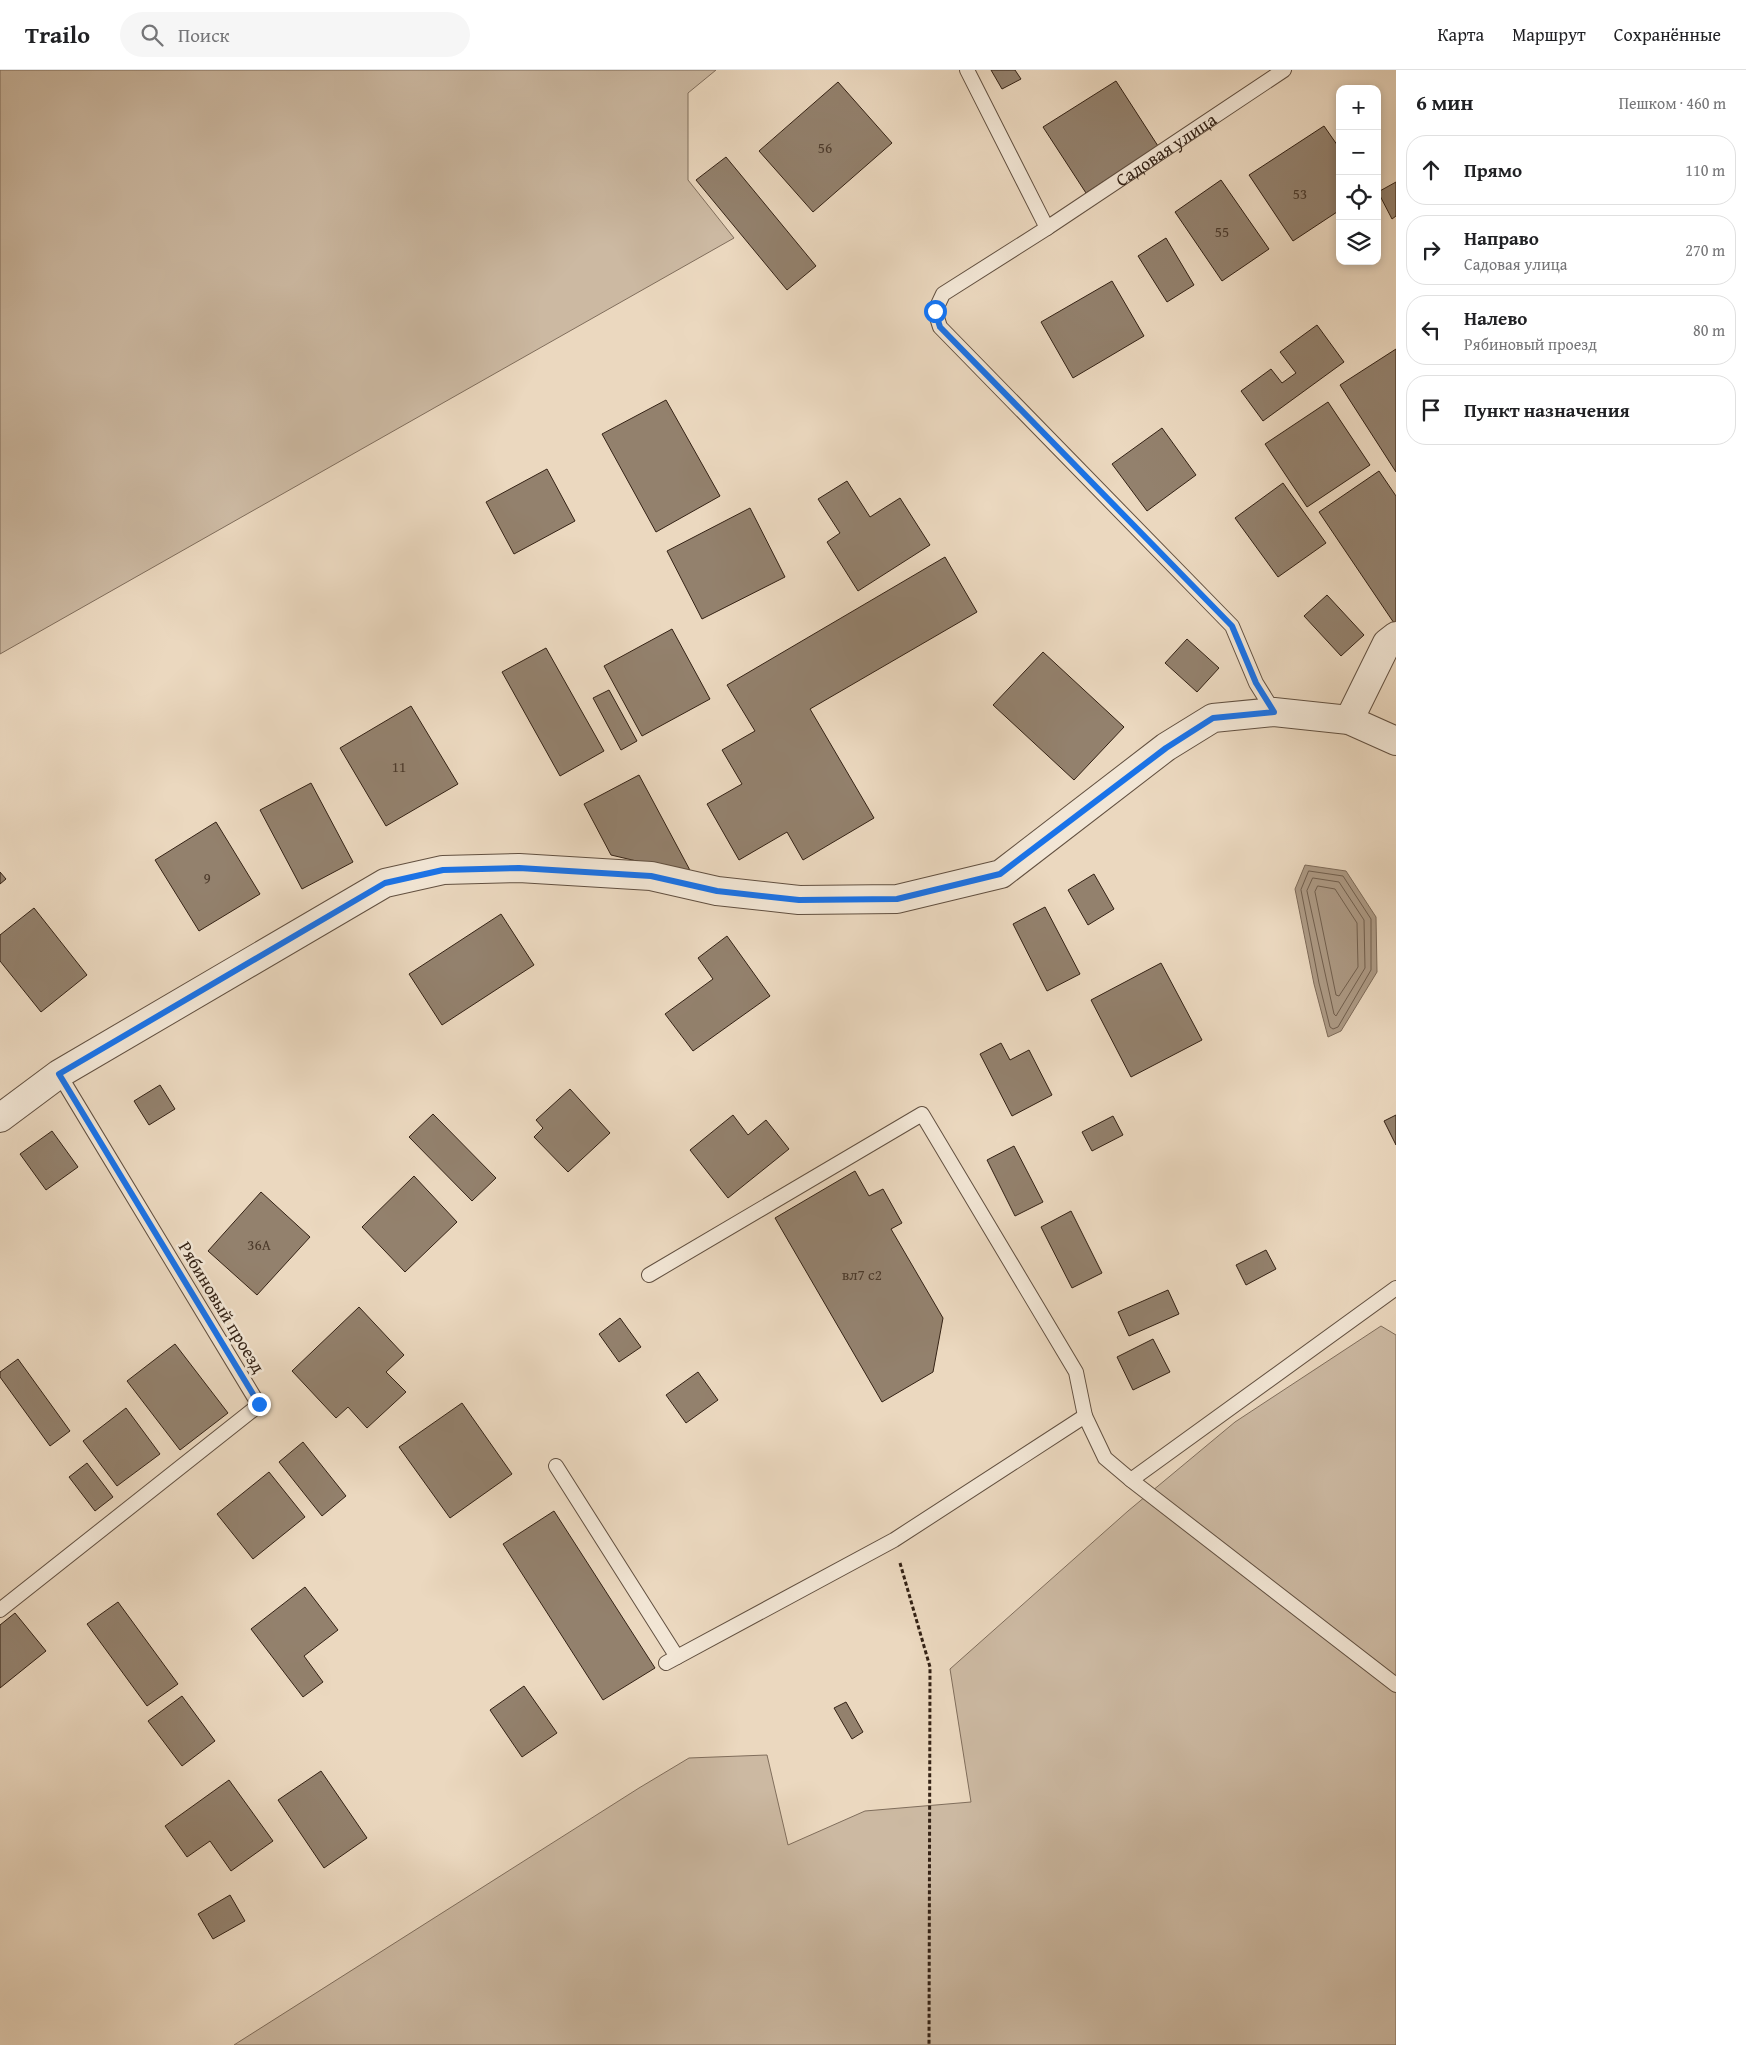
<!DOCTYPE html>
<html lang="ru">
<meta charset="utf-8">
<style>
body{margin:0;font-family:"Gentium Book Plus",serif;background:#f6f6f6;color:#202124}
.controls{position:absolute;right:15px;top:15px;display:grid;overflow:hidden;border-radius:10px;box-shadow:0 2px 8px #0003}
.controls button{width:45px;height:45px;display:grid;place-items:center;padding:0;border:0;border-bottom:1px solid #e0e0e0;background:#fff;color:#202124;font:25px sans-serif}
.stop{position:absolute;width:15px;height:15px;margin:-11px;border:4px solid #1a73e8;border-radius:50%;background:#fff}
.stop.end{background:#1a73e8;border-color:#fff;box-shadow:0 1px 5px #0008}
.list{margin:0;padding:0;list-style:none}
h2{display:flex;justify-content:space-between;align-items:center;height:65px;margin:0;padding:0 20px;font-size:21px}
h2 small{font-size:16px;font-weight:400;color:#757577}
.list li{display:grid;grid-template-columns:32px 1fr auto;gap:15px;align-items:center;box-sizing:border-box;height:70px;margin:0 10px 10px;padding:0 10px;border:1px solid #e0e0e0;border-radius:20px}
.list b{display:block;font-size:19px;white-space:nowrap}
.list p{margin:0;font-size:16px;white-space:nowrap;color:#757577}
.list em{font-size:16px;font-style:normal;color:#757577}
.icon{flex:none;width:28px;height:28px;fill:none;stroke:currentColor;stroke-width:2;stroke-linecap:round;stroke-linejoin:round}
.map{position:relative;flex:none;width:1396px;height:1975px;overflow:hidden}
header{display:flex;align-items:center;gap:30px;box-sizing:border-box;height:70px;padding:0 25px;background:#fff;border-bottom:1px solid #e0e0e0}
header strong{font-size:24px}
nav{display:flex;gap:28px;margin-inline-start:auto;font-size:18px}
.search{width:350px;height:45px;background:#f6f6f6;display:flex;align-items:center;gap:12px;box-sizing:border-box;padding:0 18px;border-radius:28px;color:#757577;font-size:19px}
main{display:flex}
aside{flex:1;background:#fff}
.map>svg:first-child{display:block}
.green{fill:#ccb9a2;stroke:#806e5c}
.water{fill:#ad9a85;stroke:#7d6a58}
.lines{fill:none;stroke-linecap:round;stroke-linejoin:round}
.shore{stroke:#705e4d;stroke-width:1}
.building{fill:#93816d;stroke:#342215}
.service-casing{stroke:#625040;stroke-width:16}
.minor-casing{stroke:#625040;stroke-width:30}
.path{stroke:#342215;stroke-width:3;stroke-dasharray:4 2.5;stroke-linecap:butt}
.service{stroke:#f2e6d5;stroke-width:14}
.minor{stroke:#f2e6d5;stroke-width:28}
.route{stroke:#1a73e8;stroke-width:6}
.labels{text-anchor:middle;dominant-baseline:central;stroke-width:5;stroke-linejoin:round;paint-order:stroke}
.number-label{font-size:15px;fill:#4c3a2b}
.street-label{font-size:18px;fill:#342215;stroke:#f2e6d5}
</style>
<header>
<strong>Trailo</strong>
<div class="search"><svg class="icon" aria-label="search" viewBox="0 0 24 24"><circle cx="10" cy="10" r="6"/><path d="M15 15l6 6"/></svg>Поиск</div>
<nav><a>Карта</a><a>Маршрут</a><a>Сохранённые</a></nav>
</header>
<main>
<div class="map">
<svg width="1396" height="1975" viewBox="0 0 1396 1975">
<rect width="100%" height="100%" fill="#ebd8bf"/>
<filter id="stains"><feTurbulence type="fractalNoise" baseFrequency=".004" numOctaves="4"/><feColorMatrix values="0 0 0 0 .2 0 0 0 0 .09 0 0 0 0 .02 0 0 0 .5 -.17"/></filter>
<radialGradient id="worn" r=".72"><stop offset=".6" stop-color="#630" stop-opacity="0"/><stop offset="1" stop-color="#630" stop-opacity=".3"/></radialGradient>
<!-- green -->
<g class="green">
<path d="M0 0H716L688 23V110L734 168 0 584Z"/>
<path d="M1381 1256 1396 1265V1975H234L639 1718 689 1688 767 1685 788 1775 865 1741 971 1732 950 1599 1128 1441 1235 1352Z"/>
</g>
<!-- water -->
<path class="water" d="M1305 795 1346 801 1376 847 1377 902 1341 961 1328 967 1314 914 1295 819Z"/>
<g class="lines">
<!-- shore -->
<g class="shore">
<path d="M1309 801 1343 806 1371 849V900L1338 957 1333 959 1330 957 1319 913 1301 820Z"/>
<path d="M1313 808 1339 812 1364 850 1365 898 1336 946 1334 944 1307 821Z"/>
<path d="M1318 816 1335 819 1357 853 1358 897 1339 926 1336 925 1315 822Z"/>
</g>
</g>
<!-- building -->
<g class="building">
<path d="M991 0H1015L1021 9 1002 19Z"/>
<path d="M1116 11 1158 76 1086 123 1043 57Z"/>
<path d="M838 12 892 73 813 142 759 81Z"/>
<path d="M1324 56 1340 79V140L1293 171 1249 105Z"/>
<path d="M726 87 816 196 787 220 696 110Z"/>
<path d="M1221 110 1269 179 1222 211 1175 142Z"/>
<path d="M1396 112V146L1392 149 1378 122Z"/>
<path d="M1166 168 1194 215 1167 232 1138 186Z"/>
<path d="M1112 211 1144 266 1073 308 1041 252Z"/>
<path d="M1317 255 1344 292 1263 351 1241 321 1271 299 1282 313 1296 303 1280 282Z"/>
<path d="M1396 279V402L1340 315Z"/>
<path d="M666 330 720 426 656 462 602 364Z"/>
<path d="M1328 332 1370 395 1307 437 1265 374Z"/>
<path d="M1162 358 1196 405 1147 441 1112 394Z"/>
<path d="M547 399 575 451 514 484 486 432Z"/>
<path d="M1379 401 1396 426V556L1319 442Z"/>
<path d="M847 411 870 447 900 428 930 475 858 521 827 472 840 463 818 429Z"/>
<path d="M1283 413 1326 473 1278 507 1235 448Z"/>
<path d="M750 438 785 507 702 549 667 481Z"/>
<path d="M945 487 977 542 810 639 874 748 803 790 787 762 739 790 707 734 742 714 722 680 755 661 727 615Z"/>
<path d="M1327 525 1364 565 1341 586 1304 546Z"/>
<path d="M672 559 710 629 642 666 604 596Z"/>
<path d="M1187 569 1219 598 1197 622 1165 593Z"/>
<path d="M546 578 604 681 560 706 502 602Z"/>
<path d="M1043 582 1124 657 1074 710 993 635Z"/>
<path d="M609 620 637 671 621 680 593 628Z"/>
<path d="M411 636 458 714 386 756 340 678Z"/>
<path d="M639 705 692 804 611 785 584 734Z"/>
<path d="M311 713 353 792 302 819 260 740Z"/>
<path d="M216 752 260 824 199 861 155 790Z"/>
<path d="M0 802 6 809 0 814Z"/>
<path d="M1094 804 1114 839 1088 855 1068 820Z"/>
<path d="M1045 837 1080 904 1047 921 1013 854Z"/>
<path d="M34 838 87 905 41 942 0 891V865Z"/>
<path d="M501 844 534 895 442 955 409 904Z"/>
<path d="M727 866 770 926 693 981 665 944 713 909 698 888Z"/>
<path d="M1161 893 1202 970 1131 1007 1091 930Z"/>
<path d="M1001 973 1010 990 1029 980 1052 1025 1012 1046 980 984Z"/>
<path d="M160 1015 175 1039 149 1055 134 1031Z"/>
<path d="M570 1019 610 1063 568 1102 534 1067 543 1058 536 1050Z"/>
<path d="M433 1044 496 1108 472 1131 409 1067Z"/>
<path d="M733 1045 748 1065 766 1050 789 1079 728 1128 690 1080Z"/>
<path d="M1396 1045V1075L1384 1051Z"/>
<path d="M1113 1046 1123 1065 1092 1081 1082 1062Z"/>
<path d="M52 1061 78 1097 46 1120 20 1084Z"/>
<path d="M1014 1076 1043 1132 1015 1146 987 1090Z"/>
<path d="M855 1101 869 1126 883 1119 902 1153 891 1159 943 1248 933 1302 882 1332 775 1148Z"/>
<path d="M414 1106 457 1152 405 1202 362 1157Z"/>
<path d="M261 1122 310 1167 257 1225 208 1181Z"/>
<path d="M1071 1141 1102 1203 1072 1218 1041 1157Z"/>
<path d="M1266 1180 1276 1199 1246 1215 1236 1195Z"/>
<path d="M1168 1220 1179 1244 1129 1266 1118 1242Z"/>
<path d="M359 1237 404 1285 386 1302 406 1322 367 1358 348 1337 336 1348 292 1301Z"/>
<path d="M620 1248 641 1277 619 1292 599 1264Z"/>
<path d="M1153 1269 1170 1302 1133 1320 1117 1287Z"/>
<path d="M175 1274 228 1343 180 1380 127 1311Z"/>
<path d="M18 1289 70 1361 50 1376 0 1307V1302Z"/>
<path d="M698 1302 718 1330 686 1353 666 1325Z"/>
<path d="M462 1333 512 1404 450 1448 399 1377Z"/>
<path d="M126 1338 160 1384 117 1416 83 1371Z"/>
<path d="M303 1372 346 1426 322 1446 279 1392Z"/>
<path d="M87 1393 113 1427 95 1441 69 1407Z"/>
<path d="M269 1402 305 1447 253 1489 217 1444Z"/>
<path d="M554 1441 655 1598 603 1630 503 1474Z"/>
<path d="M305 1517 338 1560 304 1586 323 1612 303 1627 251 1559Z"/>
<path d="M118 1532 178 1614 147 1636 87 1554Z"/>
<path d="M15 1543 46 1581 0 1618V1555Z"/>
<path d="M524 1616 557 1663 522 1687 490 1640Z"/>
<path d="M182 1626 215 1671 182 1696 148 1651Z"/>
<path d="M846 1632 863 1662 852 1669 834 1638Z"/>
<path d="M321 1701 367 1768 324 1798 278 1730Z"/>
<path d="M229 1710 273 1771 231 1801 210 1771 187 1787 165 1756Z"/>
<path d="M230 1825 245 1851 213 1869 198 1844Z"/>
</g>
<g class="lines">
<defs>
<g id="service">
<path d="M967 0 1047 158"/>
<path id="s1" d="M1274 642 1256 613 1232 556 940 257 935 241 943 224 1047 158 1284 0"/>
<path d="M649 1205 922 1044 1076 1302 1085 1346"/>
<path d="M556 1396 677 1587"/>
<path d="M1131 1410 1396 1615"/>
<path d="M0 1540 259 1335 59 1004"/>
<path d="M666 1593 894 1470 1085 1346 1105 1388 1131 1410 1396 1218"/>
</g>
<g id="minor">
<path d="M1349 650 1387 573 1396 566"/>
<path d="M0 1048 59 1004 385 813 443 800 519 798 651 806 717 821 799 830 897 829 1001 804 1166 677 1213 648 1274 642 1349 650 1396 671"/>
</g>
</defs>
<!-- service casing -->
<use href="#service" class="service-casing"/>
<!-- minor casing -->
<use href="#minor" class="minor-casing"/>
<!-- path -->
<path class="path" d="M900 1493 930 1597 929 1975"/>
<!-- service -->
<use href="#service" class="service"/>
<!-- minor -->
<use href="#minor" class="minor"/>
</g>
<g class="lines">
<!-- route -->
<path class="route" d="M259 1334 59 1004 385 813 443 800 519 798 651 806 717 821 799 830 897 829 1000 804 1166 678 1213 648 1274 642 1256 613 1232 556 940 257 935 241"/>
</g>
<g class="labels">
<!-- number labels -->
<g class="number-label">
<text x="825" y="77">56</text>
<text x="1300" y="123">53</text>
<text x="1222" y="161">55</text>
<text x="399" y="696">11</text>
<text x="207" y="807">9</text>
<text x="259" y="1174">36А</text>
<text x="862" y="1204">вл7 с2</text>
</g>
<!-- street labels -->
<g class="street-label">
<text stroke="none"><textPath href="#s1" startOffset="815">Садовая улица</textPath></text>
<text transform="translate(222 1237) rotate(59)">Рябиновый проезд</text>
</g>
</g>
<rect width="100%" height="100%" filter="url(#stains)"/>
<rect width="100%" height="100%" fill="url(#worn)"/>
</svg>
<div class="controls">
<button>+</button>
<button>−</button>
<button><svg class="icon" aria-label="locate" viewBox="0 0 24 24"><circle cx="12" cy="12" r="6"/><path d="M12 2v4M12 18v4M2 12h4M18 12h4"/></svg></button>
<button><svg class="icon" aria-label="layers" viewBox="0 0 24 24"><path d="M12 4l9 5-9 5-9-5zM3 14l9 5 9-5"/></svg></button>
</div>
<div class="stop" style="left:935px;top:241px"></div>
<div class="stop end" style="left:259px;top:1334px"></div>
</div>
<aside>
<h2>6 мин<small>Пешком · 460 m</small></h2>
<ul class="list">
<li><svg class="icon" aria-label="ahead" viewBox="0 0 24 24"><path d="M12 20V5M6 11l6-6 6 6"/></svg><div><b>Прямо</b></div><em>110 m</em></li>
<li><svg class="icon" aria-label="right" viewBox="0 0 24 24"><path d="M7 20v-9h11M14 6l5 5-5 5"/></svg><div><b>Направо</b><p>Садовая улица</p></div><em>270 m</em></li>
<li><svg class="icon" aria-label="left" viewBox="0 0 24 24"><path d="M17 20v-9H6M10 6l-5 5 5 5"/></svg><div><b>Налево</b><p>Рябиновый проезд</p></div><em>80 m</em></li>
<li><svg class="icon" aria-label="arrive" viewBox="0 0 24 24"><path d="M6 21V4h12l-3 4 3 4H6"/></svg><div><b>Пункт назначения</b></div></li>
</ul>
</aside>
</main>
